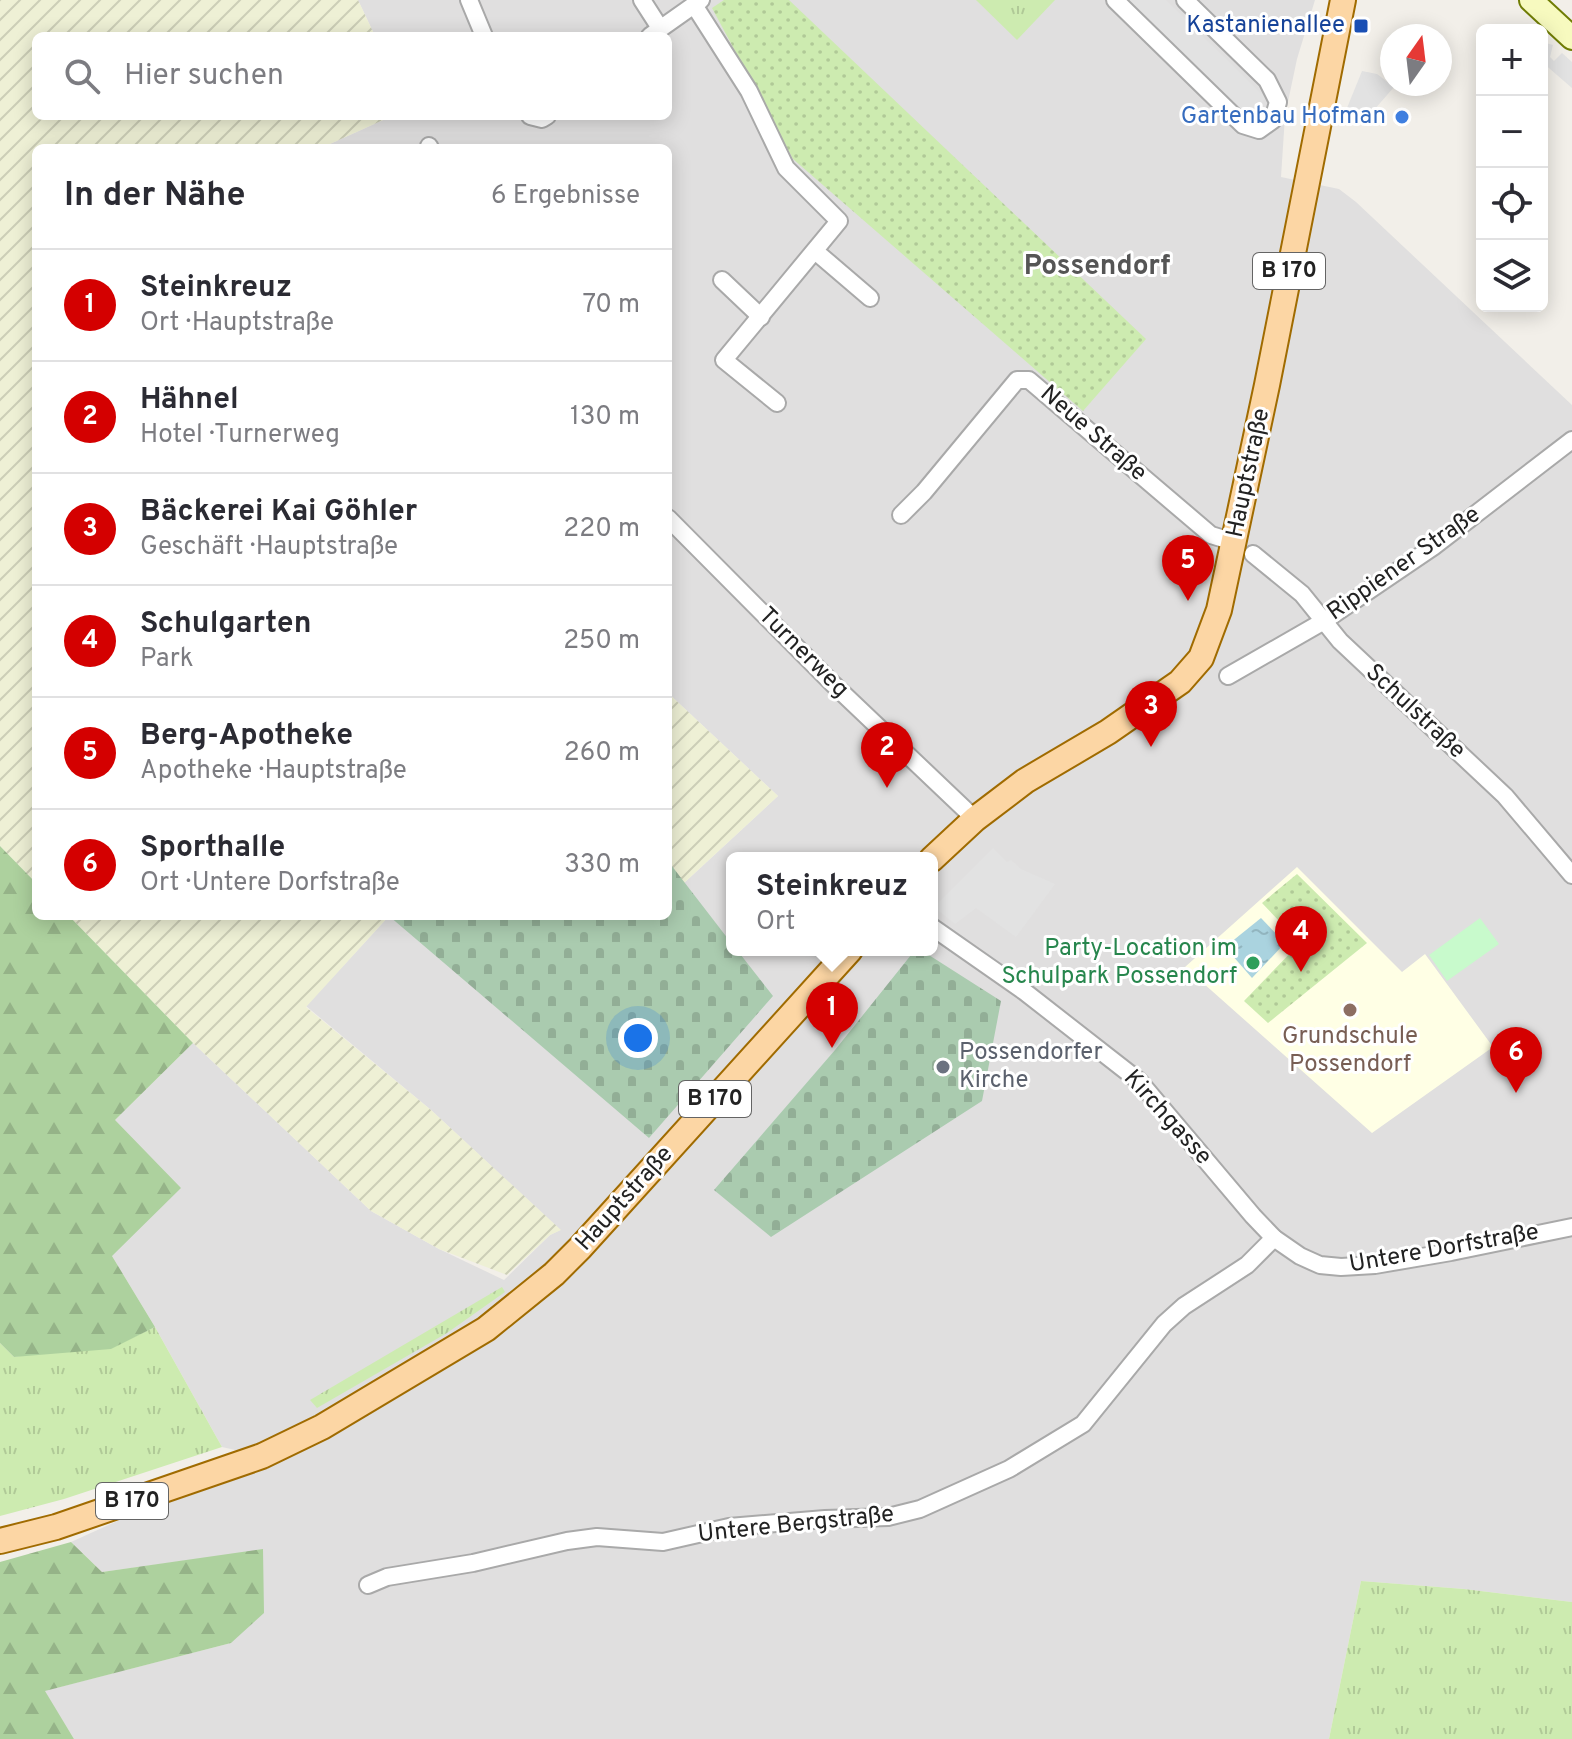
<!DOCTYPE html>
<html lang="de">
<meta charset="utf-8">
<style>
body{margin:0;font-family:Overpass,sans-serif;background:#f7f7f7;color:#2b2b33}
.controls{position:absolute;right:24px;top:24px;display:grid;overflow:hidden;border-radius:12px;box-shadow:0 4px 20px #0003}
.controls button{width:72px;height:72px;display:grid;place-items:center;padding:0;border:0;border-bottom:2px solid #e1e1e2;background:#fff;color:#2b2b33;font:40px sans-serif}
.compass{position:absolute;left:1380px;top:24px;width:72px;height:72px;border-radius:50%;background:#fff;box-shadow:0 4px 20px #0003;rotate:14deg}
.you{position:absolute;left:638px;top:1038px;width:28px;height:28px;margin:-20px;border:6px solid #fff;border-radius:50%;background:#1a73e8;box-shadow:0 0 0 12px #1a73e833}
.badge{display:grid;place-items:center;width:52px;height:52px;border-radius:50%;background:#d40000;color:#fff;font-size:26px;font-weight:700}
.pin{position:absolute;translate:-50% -66px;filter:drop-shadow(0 2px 4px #0008)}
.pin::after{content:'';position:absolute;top:42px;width:28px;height:24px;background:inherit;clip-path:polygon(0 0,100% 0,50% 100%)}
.popup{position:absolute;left:726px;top:852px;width:212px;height:104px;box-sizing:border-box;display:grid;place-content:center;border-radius:12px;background:#fff;filter:drop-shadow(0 2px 6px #0005);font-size:26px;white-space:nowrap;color:#7c7c81}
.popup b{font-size:30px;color:#2b2b33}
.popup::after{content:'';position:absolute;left:50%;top:100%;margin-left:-16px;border:16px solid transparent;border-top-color:#fff}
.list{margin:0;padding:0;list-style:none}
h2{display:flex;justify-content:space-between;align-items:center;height:104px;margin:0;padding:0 32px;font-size:34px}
h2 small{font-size:26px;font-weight:400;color:#7c7c81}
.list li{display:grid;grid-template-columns:52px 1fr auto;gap:24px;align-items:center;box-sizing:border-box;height:112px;padding:0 32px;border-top:2px solid #e1e1e2}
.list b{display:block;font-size:30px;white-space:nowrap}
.list p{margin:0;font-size:26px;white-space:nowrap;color:#7c7c81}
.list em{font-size:26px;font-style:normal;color:#7c7c81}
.icon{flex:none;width:44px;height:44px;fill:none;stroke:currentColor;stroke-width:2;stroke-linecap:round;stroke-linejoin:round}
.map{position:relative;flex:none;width:1572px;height:1739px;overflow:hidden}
.search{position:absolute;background:#fff;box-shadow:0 4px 20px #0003;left:32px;top:32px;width:640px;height:88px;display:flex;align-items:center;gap:20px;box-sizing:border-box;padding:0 28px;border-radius:12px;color:#7c7c81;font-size:30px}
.panel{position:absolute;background:#fff;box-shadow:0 4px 20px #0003;left:32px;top:144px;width:640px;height:776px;border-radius:12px}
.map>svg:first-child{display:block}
.residential{fill:#e0dfdf;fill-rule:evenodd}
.education{fill:#ffffe5}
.farmland{fill:url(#farmland-furrows)}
.grass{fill:url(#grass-tufts)}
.forest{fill:url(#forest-firs)}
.cemetery{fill:url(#cemetery-stones)}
.park{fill:#c8facc}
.garden{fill:url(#garden-dots)}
.parking{fill:#e2e2e2}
.water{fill:url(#water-ripples)}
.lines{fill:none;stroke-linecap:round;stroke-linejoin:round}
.minor-casing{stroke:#a9a9a9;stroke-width:20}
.secondary-casing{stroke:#707d05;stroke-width:26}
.primary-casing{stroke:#a06b00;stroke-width:28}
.minor{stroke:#fff;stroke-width:16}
.secondary{stroke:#f7fabf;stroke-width:22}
.primary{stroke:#fcd6a4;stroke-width:24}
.transit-dot{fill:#1a4fb4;stroke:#fff;stroke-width:3}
.shop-dot{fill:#3f7fe0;stroke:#fff;stroke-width:3}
.leisure-dot{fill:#2e9e5b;stroke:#fff;stroke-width:3}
.education-dot{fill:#8d6e63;stroke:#fff;stroke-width:3}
.worship-dot{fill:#6b7280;stroke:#fff;stroke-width:3}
.labels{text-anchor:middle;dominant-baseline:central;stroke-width:6;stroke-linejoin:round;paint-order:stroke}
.shield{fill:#fff;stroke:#646464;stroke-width:2}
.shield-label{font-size:22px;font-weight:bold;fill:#222}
.transit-label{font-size:24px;fill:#164399;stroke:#fff;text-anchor:end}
.shop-label{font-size:24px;fill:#366cbe;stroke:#fff;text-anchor:end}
.street-label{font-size:24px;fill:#222;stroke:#fff}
.leisure-label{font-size:24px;fill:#27864d;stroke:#fff;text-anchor:end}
.education-label{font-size:24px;fill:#785e54;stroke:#fff}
.worship-label{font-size:24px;fill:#5b616d;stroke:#fff;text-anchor:start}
.quarter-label{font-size:28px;font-weight:bold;fill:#555;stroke:#fff}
</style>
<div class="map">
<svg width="1572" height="1739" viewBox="0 0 1572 1739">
<defs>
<pattern id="farmland-furrows" width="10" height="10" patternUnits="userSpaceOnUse" patternTransform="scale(2)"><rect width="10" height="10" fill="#eef0d5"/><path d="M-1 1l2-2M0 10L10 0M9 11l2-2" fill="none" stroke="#ccceb7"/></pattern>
<pattern id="grass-tufts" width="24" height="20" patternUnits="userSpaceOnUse" patternTransform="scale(2)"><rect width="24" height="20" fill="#cdebb0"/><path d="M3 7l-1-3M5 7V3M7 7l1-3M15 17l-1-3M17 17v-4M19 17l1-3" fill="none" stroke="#b0c997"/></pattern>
<pattern id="forest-firs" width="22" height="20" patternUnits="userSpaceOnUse" patternTransform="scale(2)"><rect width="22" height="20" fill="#add19e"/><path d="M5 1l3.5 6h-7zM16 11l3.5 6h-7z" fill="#95b388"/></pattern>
<pattern id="cemetery-stones" width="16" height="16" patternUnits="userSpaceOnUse" patternTransform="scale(2)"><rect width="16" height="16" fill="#aacbaf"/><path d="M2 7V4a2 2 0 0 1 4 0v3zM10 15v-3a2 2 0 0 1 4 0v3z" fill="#92ae96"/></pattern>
<pattern id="garden-dots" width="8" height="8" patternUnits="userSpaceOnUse" patternTransform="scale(2)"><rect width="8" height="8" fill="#cdebb0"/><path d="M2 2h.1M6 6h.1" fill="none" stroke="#b0c997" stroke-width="1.8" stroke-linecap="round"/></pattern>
<pattern id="water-ripples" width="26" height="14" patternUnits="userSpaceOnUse" patternTransform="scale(2)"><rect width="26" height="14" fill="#aad3df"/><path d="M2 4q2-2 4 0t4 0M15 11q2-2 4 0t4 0" fill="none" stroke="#92b5bf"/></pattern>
</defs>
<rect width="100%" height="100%" fill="#f2efe9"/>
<!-- residential -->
<path class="residential" d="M358 0H1315L1297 59 1285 116 1281 177 1339 189 1356 202 1572 405V1602L1464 1589 1361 1581 1329 1739H74L44 1691 231 1643 263 1550 102 1572 71 1542 261 1456 222 1447 155 1327 112 1256 115 1120 193 1043 371 1211 439 1249 504 1280 550 1235 560 1230 431 1110 306 1006 389 916H668V861L684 883 778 796 668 693V148H321L392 116H668V36H375ZM732 858H932V950H732Z"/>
<!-- education -->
<path class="education" d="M1297 867 1402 972 1425 954 1493 1047 1372 1133 1185 967Z"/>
<!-- farmland -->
<g class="farmland">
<path d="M0 0H358L375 36H36V116H392L321 148H36V883L0 846Z"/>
<path d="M668 693 778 796 684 883 668 861Z"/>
<path d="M69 916H389L306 1007 431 1110 561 1230 550 1235 507 1275 439 1249 371 1211 193 1043Z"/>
</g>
<!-- grass -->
<g class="grass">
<path d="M976 0H1055L1017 40Z"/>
<path d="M502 1287 505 1292 447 1333 317 1408 310 1400Z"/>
<path d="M155 1327 222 1447 64 1499 0 1516V1343L14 1357 134 1337Z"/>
<path d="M1361 1581 1464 1589 1572 1602V1739H1329Z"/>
</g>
<!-- forest -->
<g class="forest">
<path d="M0 846 36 883V916H69L193 1043 115 1120 181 1188 112 1256 155 1327 111 1349 14 1357 0 1343Z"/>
<path d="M71 1542 102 1572 263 1549 264 1613 231 1643 45 1691 74 1739H0V1562Z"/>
</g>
<!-- cemetery -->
<g class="cemetery">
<path d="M668 861 732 944V950H737L773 996 649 1138 389 916H668Z"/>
<path d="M915 950H921L1001 1001 982 1101 771 1237 714 1190 835 1050Z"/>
</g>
<!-- park -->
<path class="park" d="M1480 918 1499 944 1447 981 1429 955Z"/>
<!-- garden -->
<g class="garden">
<path d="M724 0H789L1146 339 1083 411 793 159 712 8Z"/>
<path d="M1297 874 1367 943 1268 1023 1244 1001 1300 943 1262 903Z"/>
</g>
<!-- parking -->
<g class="parking">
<path d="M1124 0H1166L1266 98 1245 119Z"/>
<path d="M1542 42 1553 45 1550 57 1554 61 1562 53 1572 62V88L1542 62Z"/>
<path d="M1362 71 1377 74 1394 87 1367 118 1347 108Z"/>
<path d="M993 848 1007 862 1011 860 1021 869 1055 884 1016 937 976 908 955 924 934 907Z"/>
</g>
<!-- water -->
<path class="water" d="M1261 918 1285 943 1252 978 1225 947Z"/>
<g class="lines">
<defs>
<g id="minor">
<path d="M469 0 484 36"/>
<path d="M642 0 660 28"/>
<path d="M1115 0 1243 125 1259 130 1273 120 1278 102 1267 80 1185 0"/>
<path d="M694 5 749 91 786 168 839 221 724 360 777 403"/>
<path d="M650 36 701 0"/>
<path d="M530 116 542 119 547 116"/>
<path d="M429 146 430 148"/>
<path d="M815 251 870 298"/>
<path d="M722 280 761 317"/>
<path d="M901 515 924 492 1017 380H1029L1211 535 1234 542"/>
<path d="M668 518 833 684 975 819"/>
<path d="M1253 554 1302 594 1340 641 1505 796 1572 875"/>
<path d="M1228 676 1324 621 1433 547 1572 440"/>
<path d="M932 927 1025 992 1139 1081 1253 1216 1274 1238 1300 1256 1320 1265 1341 1267 1375 1265 1451 1252 1572 1227"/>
<path d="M368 1585 387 1577 473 1563 567 1541 597 1537 663 1542 729 1527 825 1519 888 1517 920 1509 1009 1469 1083 1424 1164 1324 1184 1306 1247 1265 1274 1238"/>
</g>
<path id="secondary" d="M1531 0 1572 38"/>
<g id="primary">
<path d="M932 859 975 819 1025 781 1108 732 1180 682 1201 658 1219 610 1267 385 1343 0"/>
<path d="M0 1541 56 1527 262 1456 322 1427 486 1329 554 1274 580 1248 850 950"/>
</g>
</defs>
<!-- minor casing -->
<use href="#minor" class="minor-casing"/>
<!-- secondary casing -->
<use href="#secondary" class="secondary-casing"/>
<!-- primary casing -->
<use href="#primary" class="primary-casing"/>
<!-- minor -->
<use href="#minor" class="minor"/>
<!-- secondary -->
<use href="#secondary" class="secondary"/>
<!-- primary -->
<use href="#primary" class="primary"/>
</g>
<!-- markers -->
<rect class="transit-dot" x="1353" y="18" width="16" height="16" rx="4"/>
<circle class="shop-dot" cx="1402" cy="117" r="8"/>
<circle class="leisure-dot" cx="1253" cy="963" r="8"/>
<circle class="education-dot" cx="1350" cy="1010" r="8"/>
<circle class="worship-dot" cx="943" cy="1067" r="8"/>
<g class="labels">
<!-- shield labels -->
<g class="shield">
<rect x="1253" y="253" width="72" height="36" rx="6"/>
<rect x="679" y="1081" width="72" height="36" rx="6"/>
<rect x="96" y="1483" width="72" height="36" rx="6"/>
</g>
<g class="shield-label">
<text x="1289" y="271">B 170</text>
<text x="715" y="1099">B 170</text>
<text x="132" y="1501">B 170</text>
</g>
<!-- transit labels -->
<g class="transit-label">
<text x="1345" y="26">Kastanienallee</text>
</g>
<!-- shop labels -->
<g class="shop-label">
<text x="1386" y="117">Gartenbau Hofman</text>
</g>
<!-- street labels -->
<g class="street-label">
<text transform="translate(1093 434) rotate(41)">Neue Straße</text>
<text transform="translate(1249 473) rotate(-78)">Hauptstraße</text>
<text transform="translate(1404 564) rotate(-35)">Rippiener Straße</text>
<text transform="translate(803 653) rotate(45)">Turnerweg</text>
<text transform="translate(1415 712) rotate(43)">Schulstraße</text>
<text transform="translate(1167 1118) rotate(48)">Kirchgasse</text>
<text transform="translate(625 1199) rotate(-48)">Hauptstraße</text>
<text transform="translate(1444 1249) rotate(-10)">Untere Dorfstraße</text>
<text transform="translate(796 1525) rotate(-6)">Untere Bergstraße</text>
</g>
<!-- leisure labels -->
<g class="leisure-label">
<text x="1237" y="949">Party-Location im<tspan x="1237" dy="28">Schulpark Possendorf</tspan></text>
</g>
<!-- education labels -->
<g class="education-label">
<text x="1350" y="1037">Grundschule<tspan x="1350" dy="28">Possendorf</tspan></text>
</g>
<!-- worship labels -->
<g class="worship-label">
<text x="959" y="1053">Possendorfer<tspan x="959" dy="28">Kirche</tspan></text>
</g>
<!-- quarter labels -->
<g class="quarter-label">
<text x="1097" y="267">Possendorf</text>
</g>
</g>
</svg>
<div class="controls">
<button>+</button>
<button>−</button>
<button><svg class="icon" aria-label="locate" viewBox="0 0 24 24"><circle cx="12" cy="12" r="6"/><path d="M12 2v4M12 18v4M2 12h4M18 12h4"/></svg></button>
<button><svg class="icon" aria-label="layers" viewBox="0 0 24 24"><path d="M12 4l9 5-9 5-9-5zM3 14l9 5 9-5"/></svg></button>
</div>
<svg class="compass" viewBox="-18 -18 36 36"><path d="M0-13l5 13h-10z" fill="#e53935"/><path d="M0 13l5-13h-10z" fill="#7c7c81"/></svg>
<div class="you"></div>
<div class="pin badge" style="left:832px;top:1048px">1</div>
<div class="popup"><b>Steinkreuz</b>Ort</div>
<div class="pin badge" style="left:887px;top:788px">2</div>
<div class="pin badge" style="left:1151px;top:747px">3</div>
<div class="pin badge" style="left:1301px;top:972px">4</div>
<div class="pin badge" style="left:1188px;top:601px">5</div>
<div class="pin badge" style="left:1516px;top:1093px">6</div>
<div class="search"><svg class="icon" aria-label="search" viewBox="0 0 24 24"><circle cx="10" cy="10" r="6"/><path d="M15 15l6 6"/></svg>Hier suchen</div>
<section class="panel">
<h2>In der Nähe<small>6 Ergebnisse</small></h2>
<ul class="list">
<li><span class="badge">1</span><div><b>Steinkreuz</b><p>Ort · Hauptstraße</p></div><em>70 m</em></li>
<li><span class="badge">2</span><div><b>Hähnel</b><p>Hotel · Turnerweg</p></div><em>130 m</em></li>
<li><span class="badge">3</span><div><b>Bäckerei Kai Göhler</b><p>Geschäft · Hauptstraße</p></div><em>220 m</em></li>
<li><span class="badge">4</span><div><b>Schulgarten</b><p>Park</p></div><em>250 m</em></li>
<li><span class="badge">5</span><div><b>Berg-Apotheke</b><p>Apotheke · Hauptstraße</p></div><em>260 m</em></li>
<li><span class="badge">6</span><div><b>Sporthalle</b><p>Ort · Untere Dorfstraße</p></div><em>330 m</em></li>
</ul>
</section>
</div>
